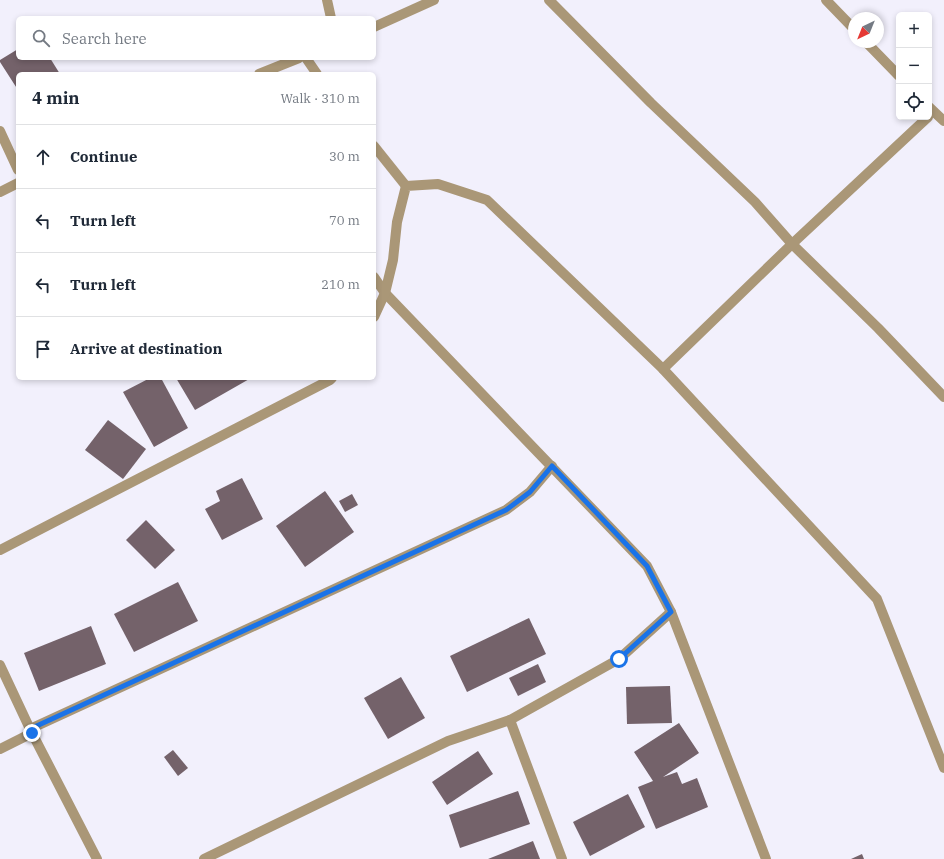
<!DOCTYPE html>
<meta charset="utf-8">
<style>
body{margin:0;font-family:"IBM Plex Serif",serif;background:#f6f6f7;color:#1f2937}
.controls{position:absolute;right:12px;top:12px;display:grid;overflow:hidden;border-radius:6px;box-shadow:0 2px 6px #0003}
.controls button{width:36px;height:36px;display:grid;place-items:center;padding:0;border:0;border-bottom:1px solid #e0e1e3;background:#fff;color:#1f2937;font:20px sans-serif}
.compass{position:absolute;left:848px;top:12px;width:36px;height:36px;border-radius:50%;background:#fff;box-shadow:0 2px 6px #0003;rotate:223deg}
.stop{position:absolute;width:12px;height:12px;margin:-9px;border:3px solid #1a73e8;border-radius:50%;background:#fff}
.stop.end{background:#1a73e8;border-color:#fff;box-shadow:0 1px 4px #0008}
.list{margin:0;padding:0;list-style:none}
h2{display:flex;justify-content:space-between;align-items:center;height:52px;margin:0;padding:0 16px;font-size:17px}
h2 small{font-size:13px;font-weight:400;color:#747a83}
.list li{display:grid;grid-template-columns:26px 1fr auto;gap:12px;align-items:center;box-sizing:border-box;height:64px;padding:0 16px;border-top:1px solid #e0e1e3}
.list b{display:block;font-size:15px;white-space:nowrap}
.list em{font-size:13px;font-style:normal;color:#747a83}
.icon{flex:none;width:22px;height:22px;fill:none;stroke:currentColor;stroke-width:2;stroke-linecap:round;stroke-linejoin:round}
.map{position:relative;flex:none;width:944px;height:859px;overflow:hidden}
.search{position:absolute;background:#fff;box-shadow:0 2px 6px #0003;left:16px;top:16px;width:360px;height:44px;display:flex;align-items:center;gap:10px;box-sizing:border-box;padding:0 14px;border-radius:6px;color:#747a83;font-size:15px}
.panel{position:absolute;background:#fff;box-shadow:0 2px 6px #0003;left:16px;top:72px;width:360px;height:308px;border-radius:6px}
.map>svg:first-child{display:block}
.building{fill:#74626a}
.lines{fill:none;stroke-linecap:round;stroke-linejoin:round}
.lane{stroke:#aa9777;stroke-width:10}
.street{stroke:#aa9777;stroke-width:10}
.route{stroke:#1a73e8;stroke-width:5}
</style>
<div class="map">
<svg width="944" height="859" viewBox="0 0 944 859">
<rect width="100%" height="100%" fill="#f2f0fc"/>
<!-- building -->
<g class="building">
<path d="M18 49V58H50L60 74H18V90L0 62V60Z"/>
<path d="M150 378H161L188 428 154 447 123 392Z"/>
<path d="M176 378H251L195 410Z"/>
<path d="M108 420 146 449 123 479 85 450Z"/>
<path d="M242 478 263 519 222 540 205 509 220 501 216 491Z"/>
<path d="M325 491 354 532 305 567 276 526Z"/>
<path d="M352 494 358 505 345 512 339 501Z"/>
<path d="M146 520 175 550 155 569 126 540Z"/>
<path d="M178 582 198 621 134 652 114 614Z"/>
<path d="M529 618 546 654 467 692 450 656Z"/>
<path d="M91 626 106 664 39 691 24 653Z"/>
<path d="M538 664 546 682 518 696 509 678Z"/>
<path d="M401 677 425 718 388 739 364 698Z"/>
<path d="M670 686 672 723 627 724 626 687Z"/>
<path d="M679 723 699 753 663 777 677 772 682 784 697 778 708 807 656 829 638 787 653 781 634 752Z"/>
<path d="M173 750 188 768 178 776 164 757Z"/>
<path d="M478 751 493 774 447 805 432 782Z"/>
<path d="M518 791 530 824 460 848 449 815Z"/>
<path d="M628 794 645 827 590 856 573 822Z"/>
<path d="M533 841 540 859H488Z"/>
<path d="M862 854 864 859H851Z"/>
</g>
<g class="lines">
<!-- lane -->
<path class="lane" d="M0 749 32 733"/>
<!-- street -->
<g class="street">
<path d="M327 0 331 18"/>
<path d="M549 0 651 103 755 202 792 244 878 328 944 397"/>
<path d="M826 0 854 29"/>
<path d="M374 27 434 0"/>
<path d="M866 42 899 76"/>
<path d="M306 58 317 74"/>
<path d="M259 74 299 58"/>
<path d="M929 107 944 121"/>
<path d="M0 131 18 170"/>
<path d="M374 146 406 186"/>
<path d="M0 192 18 183"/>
<path d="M374 277 385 293 647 566 671 612 766 859"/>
<path d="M374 317 385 293 393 260 397 222 406 186 438 184 487 200 663 369 877 599 944 768"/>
<path d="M663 369 792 244 928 117"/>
<path d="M0 550 330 380 332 378"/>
<path d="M0 665 30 729 97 859"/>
<path d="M510 720 562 859"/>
<path d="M30 729 506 510 530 492 552 466"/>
<path d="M204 859 448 741 510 720 619 659 671 612"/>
</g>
</g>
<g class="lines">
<!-- route -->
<path class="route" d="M32 733 30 729 506 510 530 492 552 466 647 566 671 612 619 659"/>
</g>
</svg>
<div class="controls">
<button>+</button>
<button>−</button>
<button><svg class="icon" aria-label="locate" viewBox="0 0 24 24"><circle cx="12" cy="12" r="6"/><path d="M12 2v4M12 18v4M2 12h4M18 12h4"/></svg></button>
</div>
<svg class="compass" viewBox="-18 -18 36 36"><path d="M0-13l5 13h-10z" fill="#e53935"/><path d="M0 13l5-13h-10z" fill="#747a83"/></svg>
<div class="stop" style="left:619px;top:659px"></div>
<div class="stop end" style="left:32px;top:733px"></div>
<div class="search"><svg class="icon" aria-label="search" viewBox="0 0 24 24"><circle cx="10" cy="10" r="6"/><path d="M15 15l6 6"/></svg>Search here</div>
<section class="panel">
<h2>4 min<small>Walk · 310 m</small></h2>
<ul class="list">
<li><svg class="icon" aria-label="ahead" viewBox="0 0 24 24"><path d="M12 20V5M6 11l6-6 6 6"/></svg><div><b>Continue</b></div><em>30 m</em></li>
<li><svg class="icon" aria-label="left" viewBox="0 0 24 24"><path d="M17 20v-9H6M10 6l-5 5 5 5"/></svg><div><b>Turn left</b></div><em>70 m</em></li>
<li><svg class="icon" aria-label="left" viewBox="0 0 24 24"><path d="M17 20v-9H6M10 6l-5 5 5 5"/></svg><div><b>Turn left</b></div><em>210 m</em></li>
<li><svg class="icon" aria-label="arrive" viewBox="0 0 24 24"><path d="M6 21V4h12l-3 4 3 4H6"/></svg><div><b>Arrive at destination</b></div></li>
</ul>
</section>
</div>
